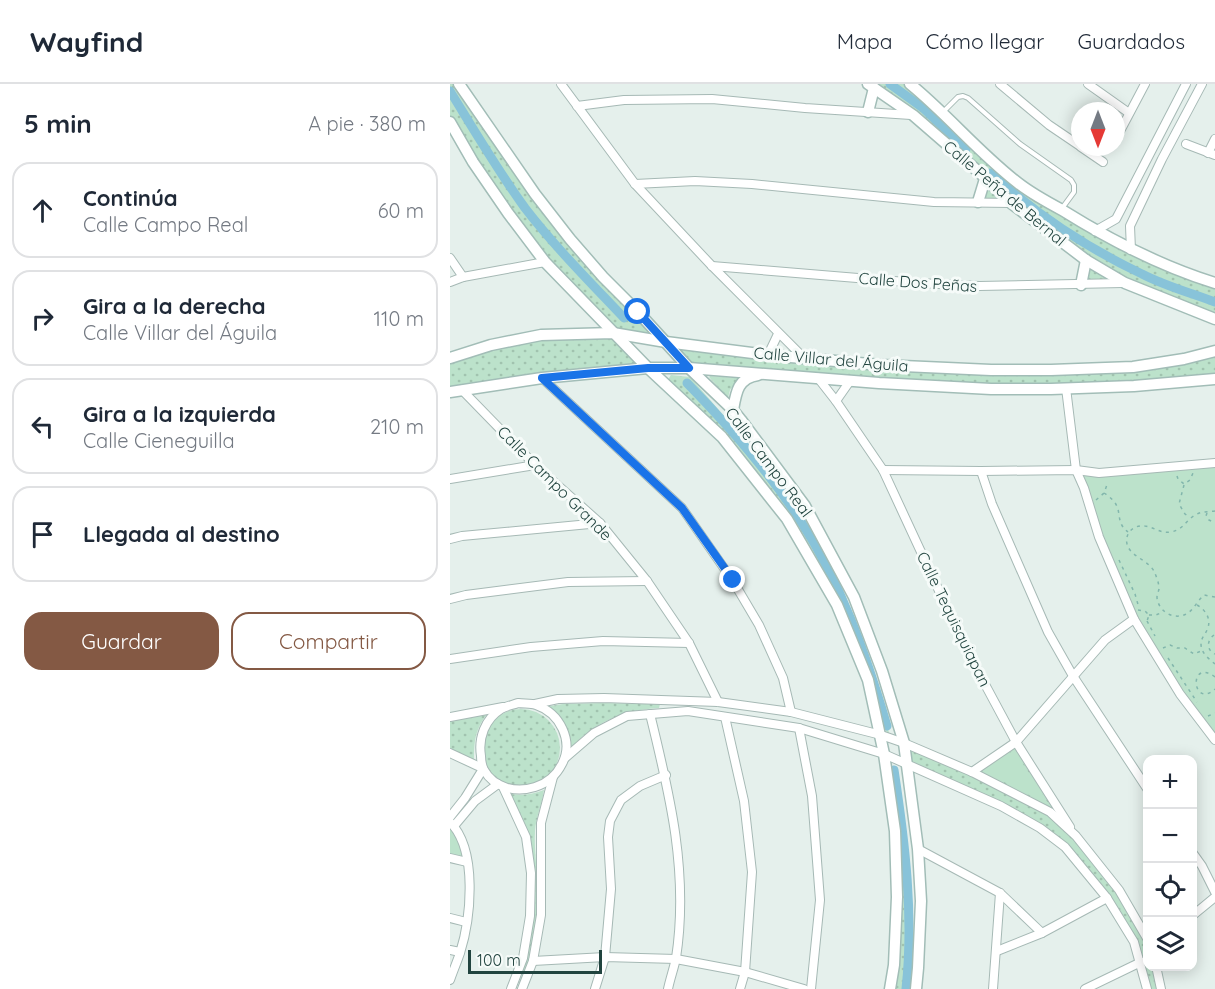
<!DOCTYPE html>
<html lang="es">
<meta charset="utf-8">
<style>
body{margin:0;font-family:Quicksand,sans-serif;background:#f6f6f7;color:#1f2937}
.controls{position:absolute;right:18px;bottom:18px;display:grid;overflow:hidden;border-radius:12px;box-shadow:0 3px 15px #0003}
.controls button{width:54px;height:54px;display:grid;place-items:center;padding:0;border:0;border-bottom:2px solid #e0e1e3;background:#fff;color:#1f2937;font:30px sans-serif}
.compass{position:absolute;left:621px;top:18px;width:54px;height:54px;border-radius:50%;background:#fff;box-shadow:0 3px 15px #0003;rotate:180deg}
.scale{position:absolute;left:18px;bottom:15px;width:134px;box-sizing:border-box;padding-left:6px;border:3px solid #21443f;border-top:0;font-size:16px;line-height:21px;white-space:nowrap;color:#21443f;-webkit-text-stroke:4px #f6fbf9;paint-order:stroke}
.stop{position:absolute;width:18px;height:18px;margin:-14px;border:4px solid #1a73e8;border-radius:50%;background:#fff}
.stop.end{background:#1a73e8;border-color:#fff;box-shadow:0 2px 6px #0008}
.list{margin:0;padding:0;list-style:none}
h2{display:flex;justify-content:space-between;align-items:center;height:78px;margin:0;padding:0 24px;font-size:26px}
h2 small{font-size:20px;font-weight:400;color:#747a83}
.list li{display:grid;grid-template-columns:39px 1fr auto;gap:18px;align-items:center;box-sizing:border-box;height:96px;margin:0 12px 12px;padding:0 12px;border:2px solid #e0e1e3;border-radius:18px}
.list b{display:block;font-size:22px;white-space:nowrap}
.list p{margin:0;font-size:20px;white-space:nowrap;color:#747a83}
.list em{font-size:20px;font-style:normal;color:#747a83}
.actions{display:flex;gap:12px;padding:18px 24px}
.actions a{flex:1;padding:14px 0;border:2px solid #845944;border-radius:18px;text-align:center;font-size:21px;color:#845944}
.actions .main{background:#845944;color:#fff}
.icon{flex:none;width:33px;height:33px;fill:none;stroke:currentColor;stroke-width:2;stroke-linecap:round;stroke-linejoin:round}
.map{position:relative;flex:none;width:765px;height:905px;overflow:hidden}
header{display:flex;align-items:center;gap:36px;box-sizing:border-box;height:84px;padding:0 30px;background:#fff;border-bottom:2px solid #e0e1e3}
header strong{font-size:28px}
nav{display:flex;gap:33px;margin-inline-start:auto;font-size:21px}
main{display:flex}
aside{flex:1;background:#fff}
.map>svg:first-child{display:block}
.grass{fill:url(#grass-dots)}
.park{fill:#bce2cb}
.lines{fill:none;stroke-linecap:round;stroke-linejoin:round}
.canal{stroke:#88c3d9;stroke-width:9}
.lane-casing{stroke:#a6b9b5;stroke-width:6}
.street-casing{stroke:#a6b9b5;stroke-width:10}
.secondary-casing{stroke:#a2bdb7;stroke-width:13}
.path{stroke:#82b6ac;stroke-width:1.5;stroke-dasharray:3 4.5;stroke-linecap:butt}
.lane{stroke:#fff;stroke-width:4}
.street{stroke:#fff;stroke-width:8}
.secondary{stroke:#fff;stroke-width:10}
.route{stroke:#1a73e8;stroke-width:8}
.labels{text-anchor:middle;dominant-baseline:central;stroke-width:6;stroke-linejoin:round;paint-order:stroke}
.street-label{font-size:16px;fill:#21443f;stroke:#f6fbf9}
</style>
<header>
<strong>Wayfind</strong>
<nav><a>Mapa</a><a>Cómo llegar</a><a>Guardados</a></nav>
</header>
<main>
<aside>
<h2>5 min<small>A pie · 380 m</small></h2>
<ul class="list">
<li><svg class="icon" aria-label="ahead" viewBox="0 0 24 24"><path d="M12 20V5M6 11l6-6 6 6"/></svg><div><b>Continúa</b><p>Calle Campo Real</p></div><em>60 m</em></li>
<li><svg class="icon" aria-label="right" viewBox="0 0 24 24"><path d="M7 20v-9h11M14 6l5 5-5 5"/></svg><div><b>Gira a la derecha</b><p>Calle Villar del Águila</p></div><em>110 m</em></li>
<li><svg class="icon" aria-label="left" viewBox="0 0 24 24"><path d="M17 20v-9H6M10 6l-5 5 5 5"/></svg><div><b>Gira a la izquierda</b><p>Calle Cieneguilla</p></div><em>210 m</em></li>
<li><svg class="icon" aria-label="arrive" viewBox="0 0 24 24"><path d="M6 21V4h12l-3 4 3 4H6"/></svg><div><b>Llegada al destino</b></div></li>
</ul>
<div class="actions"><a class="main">Guardar</a><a>Compartir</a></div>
</aside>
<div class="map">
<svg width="765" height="905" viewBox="0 0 765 905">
<defs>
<pattern id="grass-dots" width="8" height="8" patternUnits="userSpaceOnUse" patternTransform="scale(1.5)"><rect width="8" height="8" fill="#bce2cb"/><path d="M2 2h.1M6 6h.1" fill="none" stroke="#a1c3af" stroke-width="1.8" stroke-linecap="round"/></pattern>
</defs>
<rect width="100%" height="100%" fill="#e5f0ec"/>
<!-- grass -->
<g class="grass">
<path d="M0 0H9L85 110 216 258 431 281 683 283 765 267V295L601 305 239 284 216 258 165 249 198 284 0 308V274L41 261 162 249 95 178 0 38Z"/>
<path d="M418 0H460L542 77 645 147 765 199V235L675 199 631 201 636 176 561 119 528 118 535 95Z"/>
<path d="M221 291 240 293 318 382 340 414 356 441 378 481 411 558 435 628 439 649 437 650 421 596 333 426 219 298V294Z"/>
<path d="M260 292 287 294 289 295 280 306 278 314 259 293Z"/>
<path d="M152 619 210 620 209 624C185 625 158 633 138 648 131 653 126 659 120 664L95 623 113 620Z"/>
<circle cx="71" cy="664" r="39"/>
<path d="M37 630C25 646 24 657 24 677L0 665V636Z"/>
<path d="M566 658 626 752 669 806 697 856 698 882 706 883 711 905H697L691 878 657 814 615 763 590 744 458 680 454 659 522 687Z"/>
<path d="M442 683 446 687C456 759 467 831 458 905H443L440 685Z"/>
<path d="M94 706C92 720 86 733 85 747 84 764 87 782 87 799 88 835 83 871 70 905H67C81 868 85 830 84 790 83 779 83 768 81 758 77 740 67 726 61 710 73 712 83 710 94 706Z"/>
</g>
<!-- park -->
<g class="park">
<path d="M765 379V656L684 535 626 386Z"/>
<path d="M564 666 600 722 533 687Z"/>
<path d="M0 738 17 778 0 774Z"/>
</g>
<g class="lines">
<!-- canal -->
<g class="canal">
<path d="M440 0 473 24 516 65"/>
<path d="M0 7C24 46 48 87 75 124 105 163 140 198 174 234"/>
<path d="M540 89C585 129 637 164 692 190 715 202 741 209 765 218"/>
<path d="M237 299C279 342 318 386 350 436 391 499 416 570 437 642"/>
<path d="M444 686C455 758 464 832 456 905"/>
</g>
<defs>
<path id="lane" d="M494 27 508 13 513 12 518 14 570 60 621 96 624 101V108L613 123"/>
<g id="street">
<path d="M111 0 185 100 262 182 354 274"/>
<path d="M550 0 599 41 630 62"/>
<path d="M638 0 679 29"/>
<path d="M127 22 174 16 262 15 355 24 461 31"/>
<path d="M668 51 695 0"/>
<path d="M736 60 765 71"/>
<path d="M631 63 653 78"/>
<path d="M758 69 765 55"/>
<path d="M185 100 245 97 302 100 484 118 561 119"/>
<path d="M645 147 666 135 736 0"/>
<path d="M681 166 680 142 712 75 752 0"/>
<path d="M0 174 13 193"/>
<path d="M262 182 468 199 529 202 673 199"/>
<path d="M0 198 13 193 95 178"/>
<path d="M318 271 328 250"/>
<path d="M92 294 232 424 283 497 309 541 333 594 341 628"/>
<path d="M368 294 386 317 433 386 516 565 566 658 620 743"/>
<path d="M616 304 626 386 634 404 649 453 684 535 730 610 765 656"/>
<path d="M12 306 85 381 150 439 197 497 239 559 268 618"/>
<path d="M386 317 400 297"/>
<path d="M433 386 531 387 626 386 649 389 765 379"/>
<path d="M531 387 542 420 598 548 623 592 698 706"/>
<path d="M0 395 85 381"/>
<path d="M0 455 12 452 150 439"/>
<path d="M0 515 16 511 118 498 197 497"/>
<path d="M0 575 81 563 153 557 239 559"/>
<path d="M68 619C74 620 81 619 86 621 110 629 124 657 112 680 106 692 98 699 85 703 66 709 44 704 34 686 32 682 31 677 31 672 28 654 35 635 51 625 56 622 63 621 68 619Z"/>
<path d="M85 620 108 615 154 614 268 618 341 628 431 651 454 659 522 688 600 728 626 752 669 806 698 856"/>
<path d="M200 630C220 711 239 790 226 874 224 884 220 895 218 905"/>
<path d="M0 633 53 623"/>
<path d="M275 633 294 717 302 788 295 888 290 905"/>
<path d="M349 644 362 712 370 816 361 905"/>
<path d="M0 669 32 684"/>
<path d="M115 674 144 649 177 632 238 627 349 644 434 670 551 722 590 744 615 763 657 814 684 858 697 905"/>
<path d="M522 688 566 658 655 556 684 535"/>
<path d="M53 703 76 753 81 789 80 832 73 874 61 905"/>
<path d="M0 733 15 714 33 685"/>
<path d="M0 738C28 766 21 834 10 869 7 878 3 887 0 896"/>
<path d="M4 742 25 717 48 700"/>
<path d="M468 765 550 809 592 849"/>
<path d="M742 768 752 782 765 808"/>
<path d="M0 774 17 778"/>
<path d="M742 832 765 813"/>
<path d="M0 834 16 838"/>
<path d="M0 866 10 868"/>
<path d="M547 867 592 849 657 814"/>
<path d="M83 877 155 873 226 875 295 888 354 905"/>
<path d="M706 882 711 905"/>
<path d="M72 905 83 877 91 831V739L103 693"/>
<path d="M145 905 155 873 161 805 158 753 160 737 171 716 190 702 216 691"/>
<path d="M543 905 550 809"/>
<path d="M635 905 691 878"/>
</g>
<g id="secondary">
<path d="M9 0 85 110 120 155 153 193 188 228 239 284 283 326 291 336 355 422 404 513 432 587 454 659 468 765 471 817 468 884 466 905"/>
<path d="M418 0 463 31 530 89 561 119 636 176 675 199 765 235"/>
<path d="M460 0C498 31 529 69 568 99 582 110 597 118 612 126 660 156 710 182 765 199"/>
<path d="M418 28 424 4"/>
<path d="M0 38 23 78 58 129 95 178 198 284 272 353 337 435 387 521 418 596 434 670 445 747 447 813 444 881 440 905"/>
<path d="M528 118 535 95"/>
<path d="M631 201 636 176"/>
<path d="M0 274 41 261 91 251 163 249 216 258 318 271 431 281 541 286H601L683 283 734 275 765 267"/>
<path d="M0 308 92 294 198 284H239L429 299 541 305H601L684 302 765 295"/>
<path d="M283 326C286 308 288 294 308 291"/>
</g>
</defs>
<!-- lane casing -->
<use href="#lane" class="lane-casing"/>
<!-- street casing -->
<use href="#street" class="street-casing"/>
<!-- secondary casing -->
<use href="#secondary" class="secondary-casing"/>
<!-- path -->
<g class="path">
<path d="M727 392 728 395 734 400 740 396 743 389"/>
<path d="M734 401 729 420 735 430 739 433"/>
<path d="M654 409C660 413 666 418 668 425 670 435 669 441 678 448"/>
<path d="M646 416 654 409 658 398"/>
<path d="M765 427C759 428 753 427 747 430 736 435 735 445 721 448 711 450 704 443 695 442 681 440 671 454 680 466 686 474 698 477 704 487 706 492 709 498 709 505 708 510 707 508 707 514 709 529 726 537 738 529 744 525 748 516 754 511L765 513"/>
<path d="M757 429 756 432 759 436 765 439"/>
<path d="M669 476 685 510 689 524"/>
<path d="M747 521C756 526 762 536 757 546 755 551 751 554 751 560 751 569 759 575 765 580"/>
<path d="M688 526 695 527 699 531 697 537"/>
<path d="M699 531H706L713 528"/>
<path d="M697 537 705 552"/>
<path d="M764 551C757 556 756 566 765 570"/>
<path d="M713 564 720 561 727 564H735L744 570 751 567"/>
<path d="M718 574 747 618"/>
<path d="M765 593C738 573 742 626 765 605"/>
<path d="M758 632 765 629"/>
</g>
<!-- lane -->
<use href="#lane" class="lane"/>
<!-- street -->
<use href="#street" class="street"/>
<!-- secondary -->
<use href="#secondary" class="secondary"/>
</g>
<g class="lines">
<!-- route -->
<path class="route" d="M188 228 239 284H198L92 294 232 424 283 496"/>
</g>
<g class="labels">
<!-- street labels -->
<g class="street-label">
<text transform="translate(555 109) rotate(40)">Calle Peña de Bernal</text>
<text transform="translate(468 198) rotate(4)">Calle Dos Peñas</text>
<text transform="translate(381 275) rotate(5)">Calle Villar del Águila</text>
<text transform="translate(319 378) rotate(53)">Calle Campo Real</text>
<text transform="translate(105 399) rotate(45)">Calle Campo Grande</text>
<text transform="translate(504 535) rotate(64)">Calle Tequisquiapan</text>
</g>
</g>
</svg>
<div class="controls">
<button>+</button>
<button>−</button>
<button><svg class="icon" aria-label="locate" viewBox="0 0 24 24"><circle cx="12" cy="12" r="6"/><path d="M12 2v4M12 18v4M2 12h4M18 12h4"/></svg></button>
<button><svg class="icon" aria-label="layers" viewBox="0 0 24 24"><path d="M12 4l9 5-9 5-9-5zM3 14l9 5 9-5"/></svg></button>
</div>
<svg class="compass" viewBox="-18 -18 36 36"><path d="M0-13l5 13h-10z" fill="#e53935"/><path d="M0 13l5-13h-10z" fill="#747a83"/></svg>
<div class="scale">100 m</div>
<div class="stop" style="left:188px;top:228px"></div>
<div class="stop end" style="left:283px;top:496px"></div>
</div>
</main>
